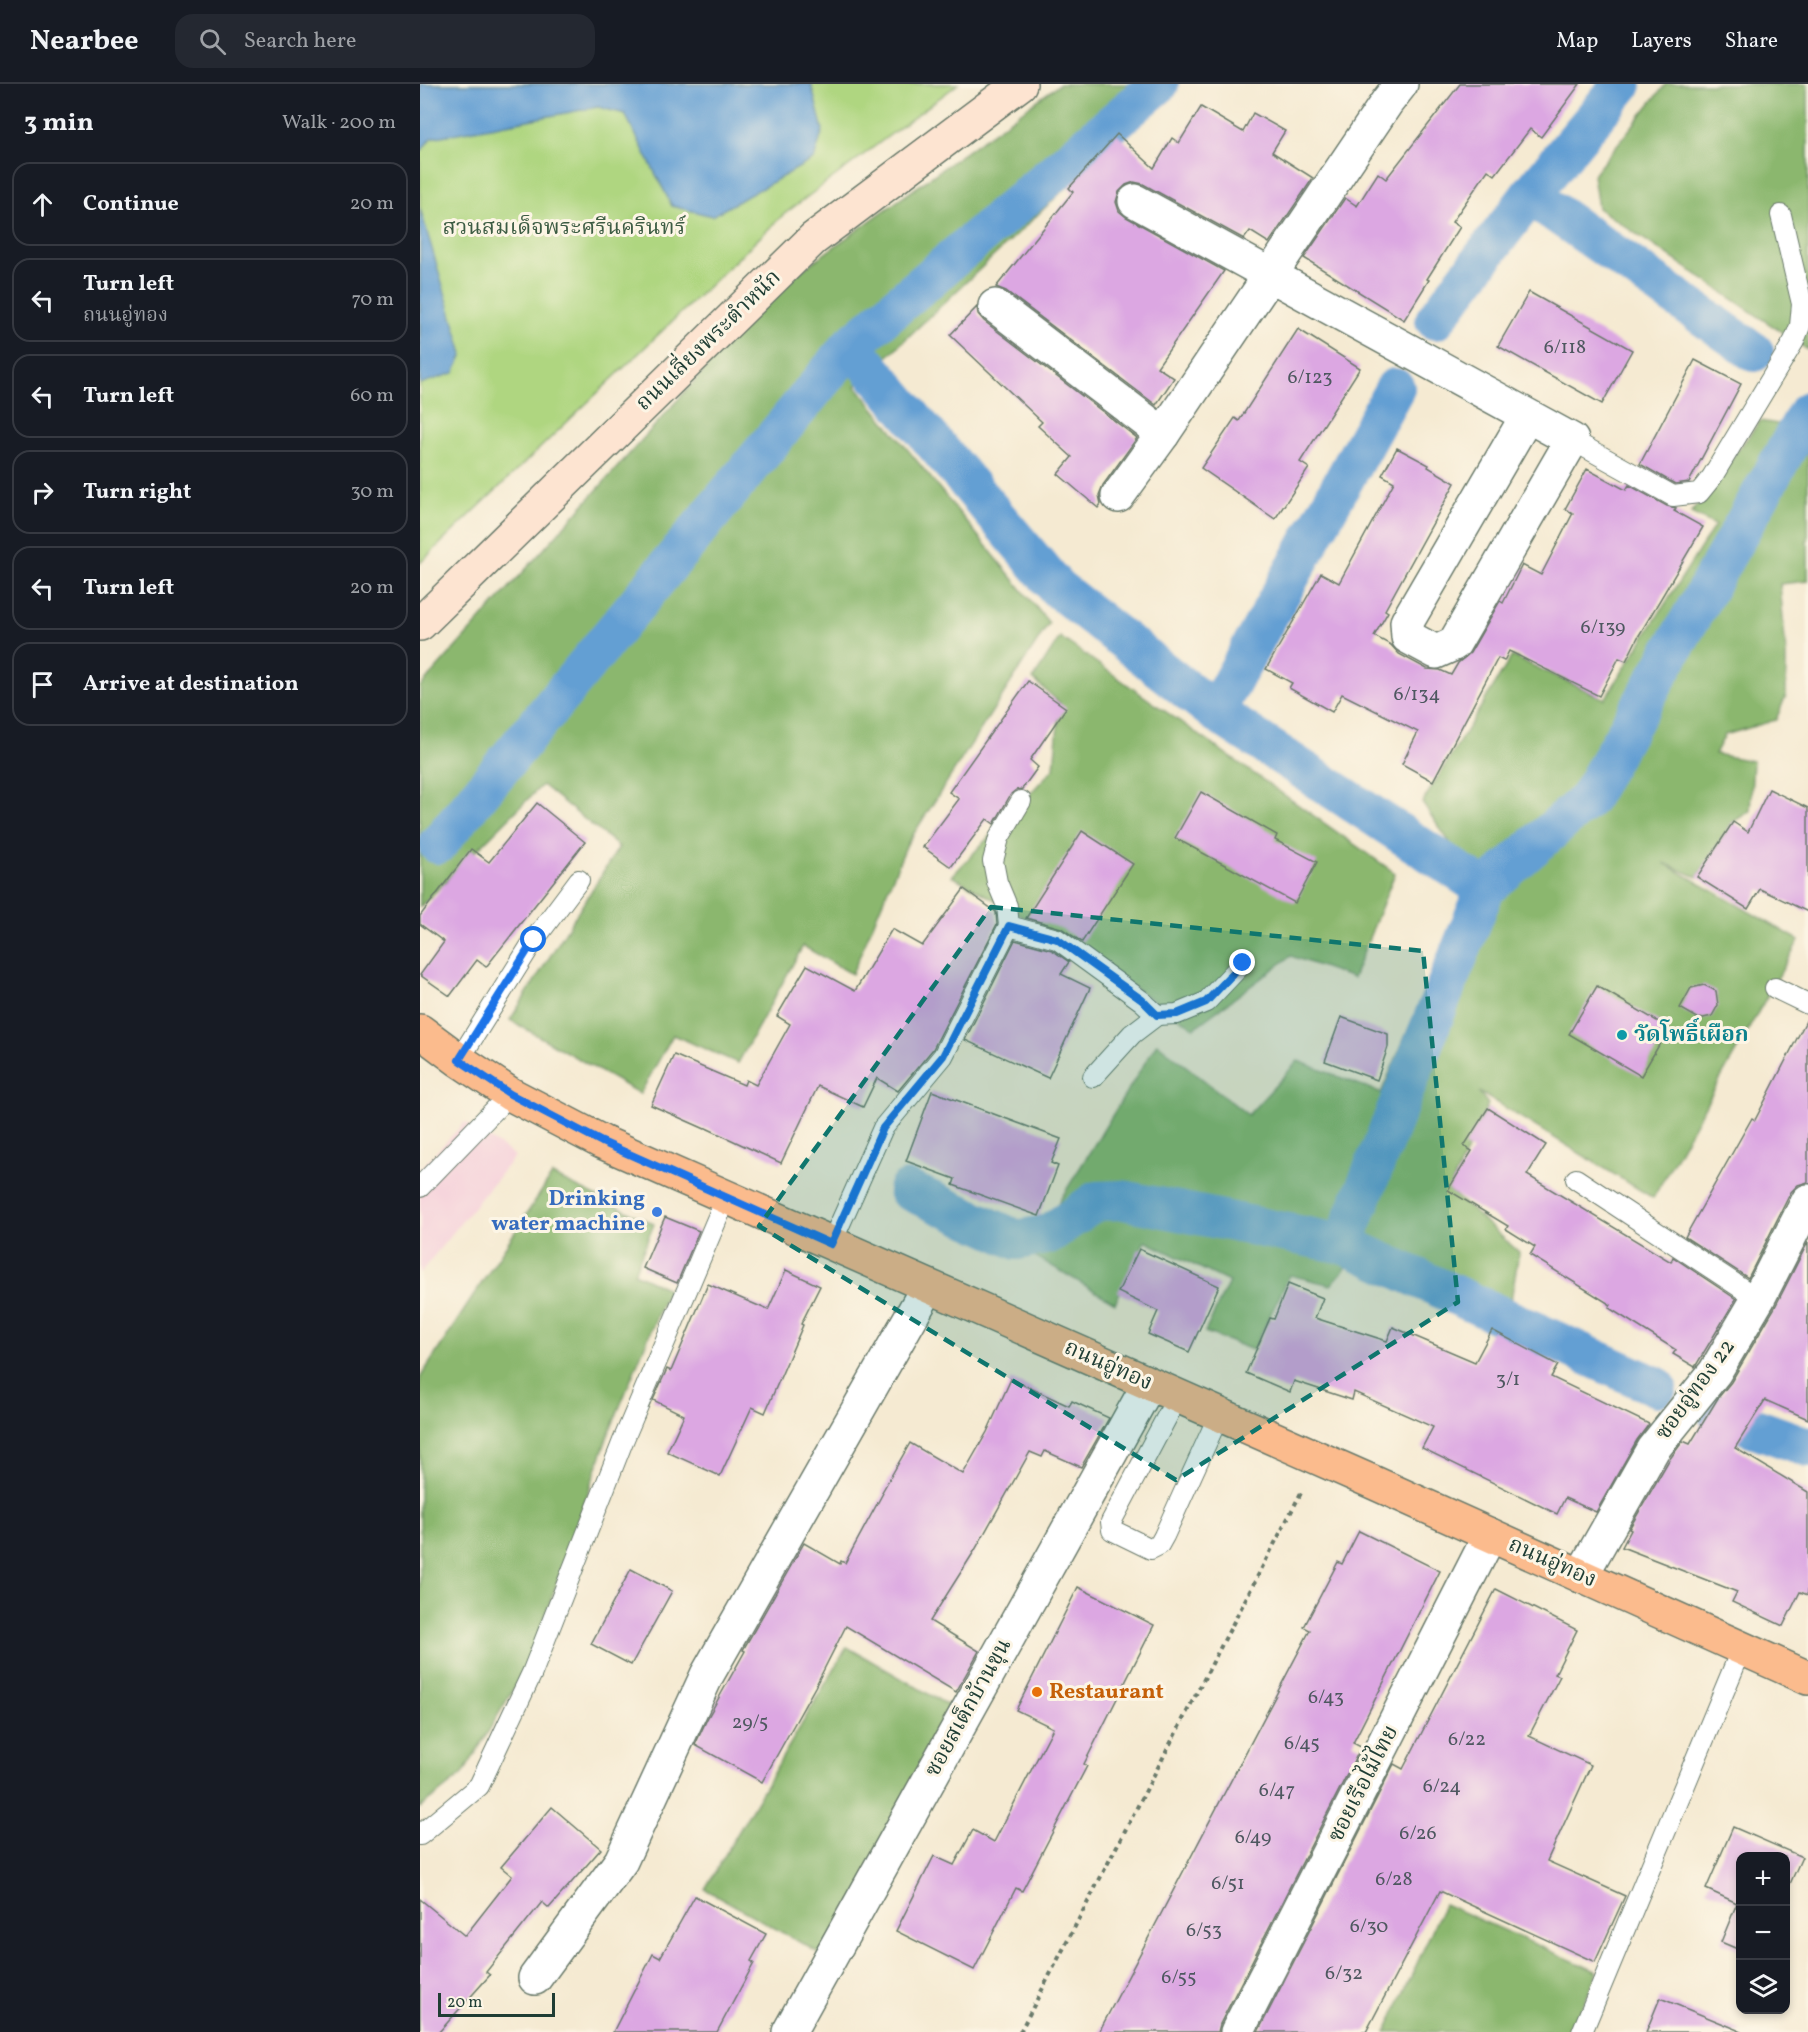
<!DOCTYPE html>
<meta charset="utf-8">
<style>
body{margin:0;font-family:Vollkorn,"Noto Serif Thai",serif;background:#242831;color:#f1f3f6}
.controls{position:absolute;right:18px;bottom:18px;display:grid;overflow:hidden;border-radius:12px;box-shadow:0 3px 9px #0003}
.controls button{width:54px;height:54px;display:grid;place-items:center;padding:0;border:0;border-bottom:2px solid #363941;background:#171b24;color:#f1f3f6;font:30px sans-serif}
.scale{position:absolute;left:18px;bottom:15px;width:117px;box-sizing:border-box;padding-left:6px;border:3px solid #1f3d34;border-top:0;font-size:16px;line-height:21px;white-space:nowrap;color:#1f3d34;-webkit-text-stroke:4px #fcf5e5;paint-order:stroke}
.stop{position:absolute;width:18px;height:18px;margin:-14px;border:4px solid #1a73e8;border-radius:50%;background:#fff}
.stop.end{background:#1a73e8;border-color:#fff;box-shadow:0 2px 6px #0008}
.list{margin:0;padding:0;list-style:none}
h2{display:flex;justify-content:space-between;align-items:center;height:78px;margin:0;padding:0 24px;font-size:26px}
h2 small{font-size:20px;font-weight:400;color:#9ea1a6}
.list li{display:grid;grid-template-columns:39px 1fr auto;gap:18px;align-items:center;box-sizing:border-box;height:84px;margin:0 12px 12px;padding:0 12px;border:2px solid #363941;border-radius:18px}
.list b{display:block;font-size:22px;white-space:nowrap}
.list p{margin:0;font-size:20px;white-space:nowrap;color:#9ea1a6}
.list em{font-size:20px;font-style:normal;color:#9ea1a6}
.icon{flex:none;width:33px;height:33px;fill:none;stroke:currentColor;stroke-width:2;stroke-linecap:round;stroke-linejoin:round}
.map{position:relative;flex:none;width:1388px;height:1948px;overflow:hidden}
header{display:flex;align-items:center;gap:36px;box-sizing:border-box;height:84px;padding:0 30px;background:#171b24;border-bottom:2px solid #363941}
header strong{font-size:28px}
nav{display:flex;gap:33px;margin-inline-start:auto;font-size:21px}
.search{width:420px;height:54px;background:#242831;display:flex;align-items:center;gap:15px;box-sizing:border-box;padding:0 21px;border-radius:18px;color:#9ea1a6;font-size:22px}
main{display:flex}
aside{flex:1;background:#171b24}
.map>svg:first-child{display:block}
.built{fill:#f5cfda}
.green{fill:#afd680;stroke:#678a5a;stroke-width:1.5}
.forest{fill:#8bb76e;stroke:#557a51;stroke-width:1.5}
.water{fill:#639fd3;stroke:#416e84;stroke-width:1.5}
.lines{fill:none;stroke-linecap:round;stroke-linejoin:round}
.canal{stroke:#639fd3;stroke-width:40}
.building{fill:#dca7e2}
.lane-casing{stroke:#6a7a6b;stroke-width:22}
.street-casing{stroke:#6a7a6b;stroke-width:36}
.secondary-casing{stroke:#6a7a6b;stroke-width:36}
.primary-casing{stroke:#6a7a6b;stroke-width:36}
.path{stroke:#6a7a6b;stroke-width:4;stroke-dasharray:4.5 4.5;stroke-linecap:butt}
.lane{stroke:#fff;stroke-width:20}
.street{stroke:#fff;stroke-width:33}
.secondary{stroke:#fde4d1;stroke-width:33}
.primary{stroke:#fbbb8d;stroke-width:33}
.route{stroke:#1a73e8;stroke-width:8}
.marked{fill:#0f766e;fill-opacity:0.2;stroke:#0f766e;stroke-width:4.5;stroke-dasharray:12 8;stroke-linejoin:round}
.culture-dot{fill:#0f9aa8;stroke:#fcf5e5;stroke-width:2}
.shop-dot{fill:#3f7fe0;stroke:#fcf5e5;stroke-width:2}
.food-dot{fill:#e8710a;stroke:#fcf5e5;stroke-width:2}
.labels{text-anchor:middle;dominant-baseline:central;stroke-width:6;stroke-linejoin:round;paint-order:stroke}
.number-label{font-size:20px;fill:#4e5860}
.park-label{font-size:22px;fill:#3c5c43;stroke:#fcf5e5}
.street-label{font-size:22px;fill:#1f3d34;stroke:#fcf5e5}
.culture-label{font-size:22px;font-weight:bold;fill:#0d838f;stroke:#fcf5e5;text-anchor:start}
.shop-label{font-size:22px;font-weight:bold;fill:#366cbe;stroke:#fcf5e5;text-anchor:end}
.food-label{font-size:22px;font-weight:bold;fill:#c56008;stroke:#fcf5e5;text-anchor:start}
</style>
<header>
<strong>Nearbee</strong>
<div class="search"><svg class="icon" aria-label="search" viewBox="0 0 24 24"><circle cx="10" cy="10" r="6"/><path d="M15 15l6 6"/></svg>Search here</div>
<nav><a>Map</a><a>Layers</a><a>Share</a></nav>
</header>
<main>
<aside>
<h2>3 min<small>Walk · 200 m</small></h2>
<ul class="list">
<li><svg class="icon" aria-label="ahead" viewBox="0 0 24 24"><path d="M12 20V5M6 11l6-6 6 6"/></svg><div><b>Continue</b></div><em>20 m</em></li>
<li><svg class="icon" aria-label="left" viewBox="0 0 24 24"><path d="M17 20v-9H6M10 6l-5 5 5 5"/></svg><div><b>Turn left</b><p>ถนนอู่ทอง</p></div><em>70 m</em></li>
<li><svg class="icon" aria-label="left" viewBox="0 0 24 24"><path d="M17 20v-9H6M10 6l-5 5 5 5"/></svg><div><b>Turn left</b></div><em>60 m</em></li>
<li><svg class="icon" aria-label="right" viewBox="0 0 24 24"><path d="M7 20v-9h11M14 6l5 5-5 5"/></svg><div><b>Turn right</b></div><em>30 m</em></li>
<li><svg class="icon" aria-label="left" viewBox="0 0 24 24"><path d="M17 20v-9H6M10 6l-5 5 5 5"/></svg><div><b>Turn left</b></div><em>20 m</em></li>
<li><svg class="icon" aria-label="arrive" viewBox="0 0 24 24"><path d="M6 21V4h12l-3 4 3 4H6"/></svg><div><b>Arrive at destination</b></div></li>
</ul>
</aside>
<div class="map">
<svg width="1388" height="1948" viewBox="0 0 1388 1948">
<rect width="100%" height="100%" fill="#fcf5e5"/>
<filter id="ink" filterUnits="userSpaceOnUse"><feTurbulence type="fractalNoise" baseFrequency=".0167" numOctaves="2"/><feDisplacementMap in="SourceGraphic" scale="12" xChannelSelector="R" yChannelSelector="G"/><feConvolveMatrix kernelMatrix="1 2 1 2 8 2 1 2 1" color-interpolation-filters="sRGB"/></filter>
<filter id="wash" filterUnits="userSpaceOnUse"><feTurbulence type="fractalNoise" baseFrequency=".008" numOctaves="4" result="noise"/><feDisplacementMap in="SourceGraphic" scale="24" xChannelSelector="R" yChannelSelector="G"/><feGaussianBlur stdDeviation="1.35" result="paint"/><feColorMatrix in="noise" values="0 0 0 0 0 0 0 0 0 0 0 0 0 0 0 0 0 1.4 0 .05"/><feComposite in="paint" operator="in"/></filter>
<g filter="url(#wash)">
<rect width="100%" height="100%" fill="#f5ead2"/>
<!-- built -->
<path class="built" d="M45 1038 95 1072 0 1189V1085Z"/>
<!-- green -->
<path class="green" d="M0 0H538L363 131 0 479Z"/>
<!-- forest -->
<g class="forest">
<path d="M640 0H756L436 302 629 539 487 760 432 890 383 862 318 979 253 951 220 1010 90 936 199 763 122 701 0 823V603L361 201Z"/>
<path d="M1246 0H1388V266L1178 124 1173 91Z"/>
<path d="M1340 337 1388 345V456L1386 458 1388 460V497L1360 500 1366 568V611L1356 636 1305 651 1295 670 1333 677 1330 727 1313 738 1277 793 1244 779 1379 856 1233 1114 1059 1008 1068 1020 1029 1106 1099 1168 1091 1216 933 1176 911 1201 870 1191 833 1266 785 1248 809 1198 725 1157 695 1219 608 1168 737 959 828 1031 878 977 961 1009 1019 874 1068 836 1048 784 1002 719 1092 572 1185 615 1295 441 1271 429Z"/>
<path d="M640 553 975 789 933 894 871 872 774 944C695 890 616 838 532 792L634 684 640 619 613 595Z"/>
<path d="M132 1091 234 1140 214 1189 248 1205 187 1354 109 1579 43 1690 0 1724V1294Z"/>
<path d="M427 1563 538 1627 406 1873 285 1805Z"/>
<path d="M1024 1820 1178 1888 1151 1948H966Z"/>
</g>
<!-- water -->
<g class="water">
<path d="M0 0H391L403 46 394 75 292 132 252 122 205 30 178 23 11 54 0 69Z"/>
<path d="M0 124 43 270 34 289 0 300Z"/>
</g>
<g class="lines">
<!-- canal -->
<g class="canal">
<path d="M1110 111 1334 268"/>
<path d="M1015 236 1110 111 1202 0"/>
<path d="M431 261 637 504 795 628 1065 805"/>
<path d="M795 628 975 304"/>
<path d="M18 760 431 261 739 0"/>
<path d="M488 1106 597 1156 629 1150 676 1117 703 1116 923 1160 1237 1303"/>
<path d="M923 1160 1065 805 1168 715 1388 327"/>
<path d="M1298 1331 1388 1363"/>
</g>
</g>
<g id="blocks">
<!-- building -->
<g class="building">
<path d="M1040 0H1160L1121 53 1110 45 1075 91 1068 86 1032 138 1040 143 1007 195 1009 196 984 236 884 174 925 114 937 122 958 89 966 95Z"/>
<path d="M781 23 823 48 833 29 865 47 852 68 893 94 849 159 830 147 824 155 723 100 714 98 706 101 699 108 696 118 699 127 706 133 804 187 737 283 754 294 736 321 586 207 576 203 653 108 649 104 697 50 734 84 752 54 759 59Z"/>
<path d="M1109 208 1212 266 1182 320 1078 262Z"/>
<path d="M557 223 558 230 564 237 717 354 683 401 679 411 681 420 678 424 638 390 652 373 618 342 622 338 530 251Z"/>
<path d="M878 245 940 284 880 378 889 384 855 435 781 384 815 334 819 337Z"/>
<path d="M1275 276 1321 300 1269 398 1255 400 1220 380Z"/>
<path d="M977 364 1009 381 1008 383 1035 399 965 526 968 528 954 552 971 561 979 570 1007 585 1020 586 1031 591 1038 579 1050 569 1080 517 1083 519 1102 481 1121 491 1153 429 1145 425 1167 385 1206 406 1209 401 1247 422 1256 424 1254 427 1283 443 1218 553 1206 577 1199 574 1179 612 1089 567 1084 577 1078 574 1013 697 982 680 998 648 922 610 912 628 869 604 872 599 846 585 901 489 919 499 974 398 962 391Z"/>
<path d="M608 597 646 624 610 676 618 683 602 705 596 706 591 710 574 740 567 735 531 783 503 763 539 715 529 708Z"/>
<path d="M1349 705 1388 724V828L1340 805 1328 825 1277 793 1313 738 1328 748Z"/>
<path d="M781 708 857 751 855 756 897 778 875 819 755 754Z"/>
<path d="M117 719 165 758 66 883 57 876 30 912 0 891 24 858 0 840V832L51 765 69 778Z"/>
<path d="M662 747 713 780 662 858 641 844 606 834Z"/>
<path d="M544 805 576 828 577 840 513 965 478 1007 457 994 443 1023 398 1002 361 1079 286 1044 285 1045 231 1021 254 971 324 1001 326 996 336 1001 370 940 357 932 387 881 435 907 472 845 502 862Z"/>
<path d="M595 856 632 866 649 878 641 890 670 904 628 994 545 956Z"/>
<path d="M1284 901 1296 907 1298 921 1292 932 1279 935 1260 924 1271 904Z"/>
<path d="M1177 902 1249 944 1221 992 1149 950Z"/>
<path d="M921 933 968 950V963L957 996 905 977Z"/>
<path d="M1388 933V1098L1378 1101 1371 1108 1328 1194 1265 1153 1332 1034 1335 1036Z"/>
<path d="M512 1007 641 1055 631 1079 638 1082 619 1132 533 1101 535 1095 486 1077Z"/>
<path d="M1068 1024 1126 1061 1107 1091 1251 1178 1253 1173 1316 1215 1275 1283 1253 1270 1256 1266 1189 1224 1191 1221 1110 1171 1115 1163 1086 1145 1088 1142 1028 1106 1052 1067 1044 1062Z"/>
<path d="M245 1133 279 1147 257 1199 223 1184Z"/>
<path d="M1388 1158V1335L1345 1316 1315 1364 1388 1408V1511L1380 1508 1363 1542 1312 1518 1317 1508 1202 1463 1211 1446 1209 1445 1249 1376 1263 1357 1270 1360 1298 1314 1311 1298 1354 1225Z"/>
<path d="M719 1165 799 1202 769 1268 728 1250 738 1227 698 1208Z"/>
<path d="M366 1186 400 1202 381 1240 383 1241 345 1329 332 1323 300 1392 247 1368 264 1331 233 1316 247 1285 251 1287 288 1200 348 1226Z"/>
<path d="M868 1200 903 1214 895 1234 967 1257 973 1243 1055 1278 1072 1246 1138 1281 1131 1293 1229 1340 1217 1356 1176 1428 1145 1414 1137 1430 1002 1364 1013 1343 934 1308 932 1316 874 1297 870 1308 826 1289 850 1234 854 1235Z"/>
<path d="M591 1295 649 1322 652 1317 689 1334 661 1383 625 1367 622 1373 610 1368 555 1466 510 1537 559 1567 536 1608 426 1542 395 1603 342 1698 275 1661 287 1635 325 1567 323 1566 384 1459 420 1480 421 1477 425 1479 463 1409 462 1408 490 1359 543 1390 567 1348Z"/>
<path d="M939 1447 1020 1487 933 1659 941 1663 800 1940 798 1948H679L890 1546 884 1543 918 1478 922 1480Z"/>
<path d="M211 1485 252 1507 211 1581 171 1560Z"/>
<path d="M658 1503 734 1541 664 1680 667 1682 602 1807 596 1804 554 1886 476 1847 514 1772 534 1781 553 1746 574 1758 633 1644 596 1626Z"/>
<path d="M1076 1505 1157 1546 1135 1590 1140 1592 1109 1652 1171 1681 1127 1777 1205 1812 1175 1878 1020 1807 946 1948H838L974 1680 983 1685Z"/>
<path d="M132 1723 181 1765 129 1824 122 1818 66 1888 70 1891 19 1948H0V1815L45 1852 92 1792 81 1783Z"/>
<path d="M1313 1743 1382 1773 1365 1811V1773H1320V1866L1301 1858 1317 1819 1286 1805Z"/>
<path d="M275 1812 346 1850 331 1877 334 1879 297 1948H193L233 1870 240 1874Z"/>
<path d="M1240 1914 1321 1947V1948H1226Z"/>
</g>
</g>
</g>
<g filter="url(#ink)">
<use href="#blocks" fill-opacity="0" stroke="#6a7a6b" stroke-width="1.5"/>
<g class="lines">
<defs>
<g id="lane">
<path d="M1152 356 1253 412 1279 409 1292 393 1374 257 1380 242 1382 220 1361 131"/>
<path d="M589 842 637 855 722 917 737 931 757 930 786 918 823 879"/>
<path d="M1355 904 1388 920"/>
<path d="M39 976 114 856 159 796"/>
<path d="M673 993 712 950 737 931"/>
<path d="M1156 1095 1338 1215"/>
<path d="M0 1103 90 1010"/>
<path d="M411 1160 463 1044 523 972 589 842 587 822 577 798 573 777 579 754 601 717"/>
<path d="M758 1312 691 1438 692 1446 731 1465 739 1461 744 1452 799 1331"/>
<path d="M0 1751 59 1702 112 1589 203 1357 306 1114"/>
<path d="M1162 1948 1322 1564"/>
</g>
<g id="street">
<path d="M715 117 1152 356 1034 560 1016 568 988 553 987 538 1107 332"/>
<path d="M575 222 743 350"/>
<path d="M698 412 743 350 967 18 981 0"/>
<path d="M1161 1492 1233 1365 1295 1288 1338 1215 1388 1117"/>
<path d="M115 1894 201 1777 287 1591 508 1203"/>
<path d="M369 1948 729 1300"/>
<path d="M817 1948 1070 1451"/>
</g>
<path id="secondary" d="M0 540 393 155 600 0"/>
<path id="primary" d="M0 947 39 976 90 1010 182 1058 948 1396 1388 1594"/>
</defs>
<!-- lane casing -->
<use href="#lane" class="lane-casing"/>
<!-- street casing -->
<use href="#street" class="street-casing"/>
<!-- secondary casing -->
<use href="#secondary" class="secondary-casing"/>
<!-- primary casing -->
<use href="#primary" class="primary-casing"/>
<!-- path -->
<path class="path" d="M600 1948 882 1407"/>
<!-- lane -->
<use href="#lane" class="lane"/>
<!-- street -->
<use href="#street" class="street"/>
<!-- secondary -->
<use href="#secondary" class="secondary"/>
<!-- primary -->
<use href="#primary" class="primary"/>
</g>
</g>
<g class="lines" filter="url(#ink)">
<!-- route -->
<path class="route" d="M114 856 39 976 90 1010 182 1058 411 1160 463 1044 523 972 589 842 637 855 722 916 737 931 757 930 786 918 823 879"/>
</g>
<!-- marked area -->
<path class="marked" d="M571 823 1003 867 1038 1218 756 1396 339 1142Z"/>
<!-- markers -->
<circle class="culture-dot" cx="1202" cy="951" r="6"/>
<circle class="shop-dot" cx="237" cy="1128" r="6"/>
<circle class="food-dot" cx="617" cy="1608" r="6"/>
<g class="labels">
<!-- number labels -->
<g class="number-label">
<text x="1145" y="264">6/118</text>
<text x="890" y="294">6/123</text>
<text x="1183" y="544">6/139</text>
<text x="997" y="611">6/134</text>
<text x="1088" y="1296">3/1</text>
<text x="906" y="1614">6/43</text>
<text x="330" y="1639">29/5</text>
<text x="1047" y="1656">6/22</text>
<text x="882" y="1660">6/45</text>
<text x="1022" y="1703">6/24</text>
<text x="857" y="1707">6/47</text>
<text x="998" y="1750">6/26</text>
<text x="833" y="1754">6/49</text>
<text x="974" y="1796">6/28</text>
<text x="808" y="1800">6/51</text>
<text x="949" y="1843">6/30</text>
<text x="784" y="1847">6/53</text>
<text x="924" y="1890">6/32</text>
<text x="759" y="1894">6/55</text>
</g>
<!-- park labels -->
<g class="park-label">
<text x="144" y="144">สวนสมเด็จพระศรีนครินทร์</text>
</g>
<!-- street labels -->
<g class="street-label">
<text transform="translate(289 257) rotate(-44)">ถนนเลี่ยงพระตำหนัก</text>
<text transform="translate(688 1282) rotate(24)">ถนนอู่ทอง</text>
<text transform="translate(1276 1306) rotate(-54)">ซอยอู่ทอง 22</text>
<text transform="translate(1132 1479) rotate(24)">ถนนอู่ทอง</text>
<text transform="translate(549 1624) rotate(-61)">ซอยสเต็กบ้านขุน</text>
<text transform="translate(944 1700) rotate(-63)">ซอยเรือไม้ไทย</text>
</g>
<!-- culture labels -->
<g class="culture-label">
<text x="1214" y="951">วัดโพธิ์เผือก</text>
</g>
<!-- shop labels -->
<g class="shop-label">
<text x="225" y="1115">Drinking<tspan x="225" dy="25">water machine</tspan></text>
</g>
<!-- food labels -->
<g class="food-label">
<text x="629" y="1608">Restaurant</text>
</g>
</g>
</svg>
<div class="controls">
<button>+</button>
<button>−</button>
<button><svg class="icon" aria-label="layers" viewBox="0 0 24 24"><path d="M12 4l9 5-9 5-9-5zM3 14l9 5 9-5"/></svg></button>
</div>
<div class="scale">20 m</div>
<div class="stop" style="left:114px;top:856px"></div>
<div class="stop end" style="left:823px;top:879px"></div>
</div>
</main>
